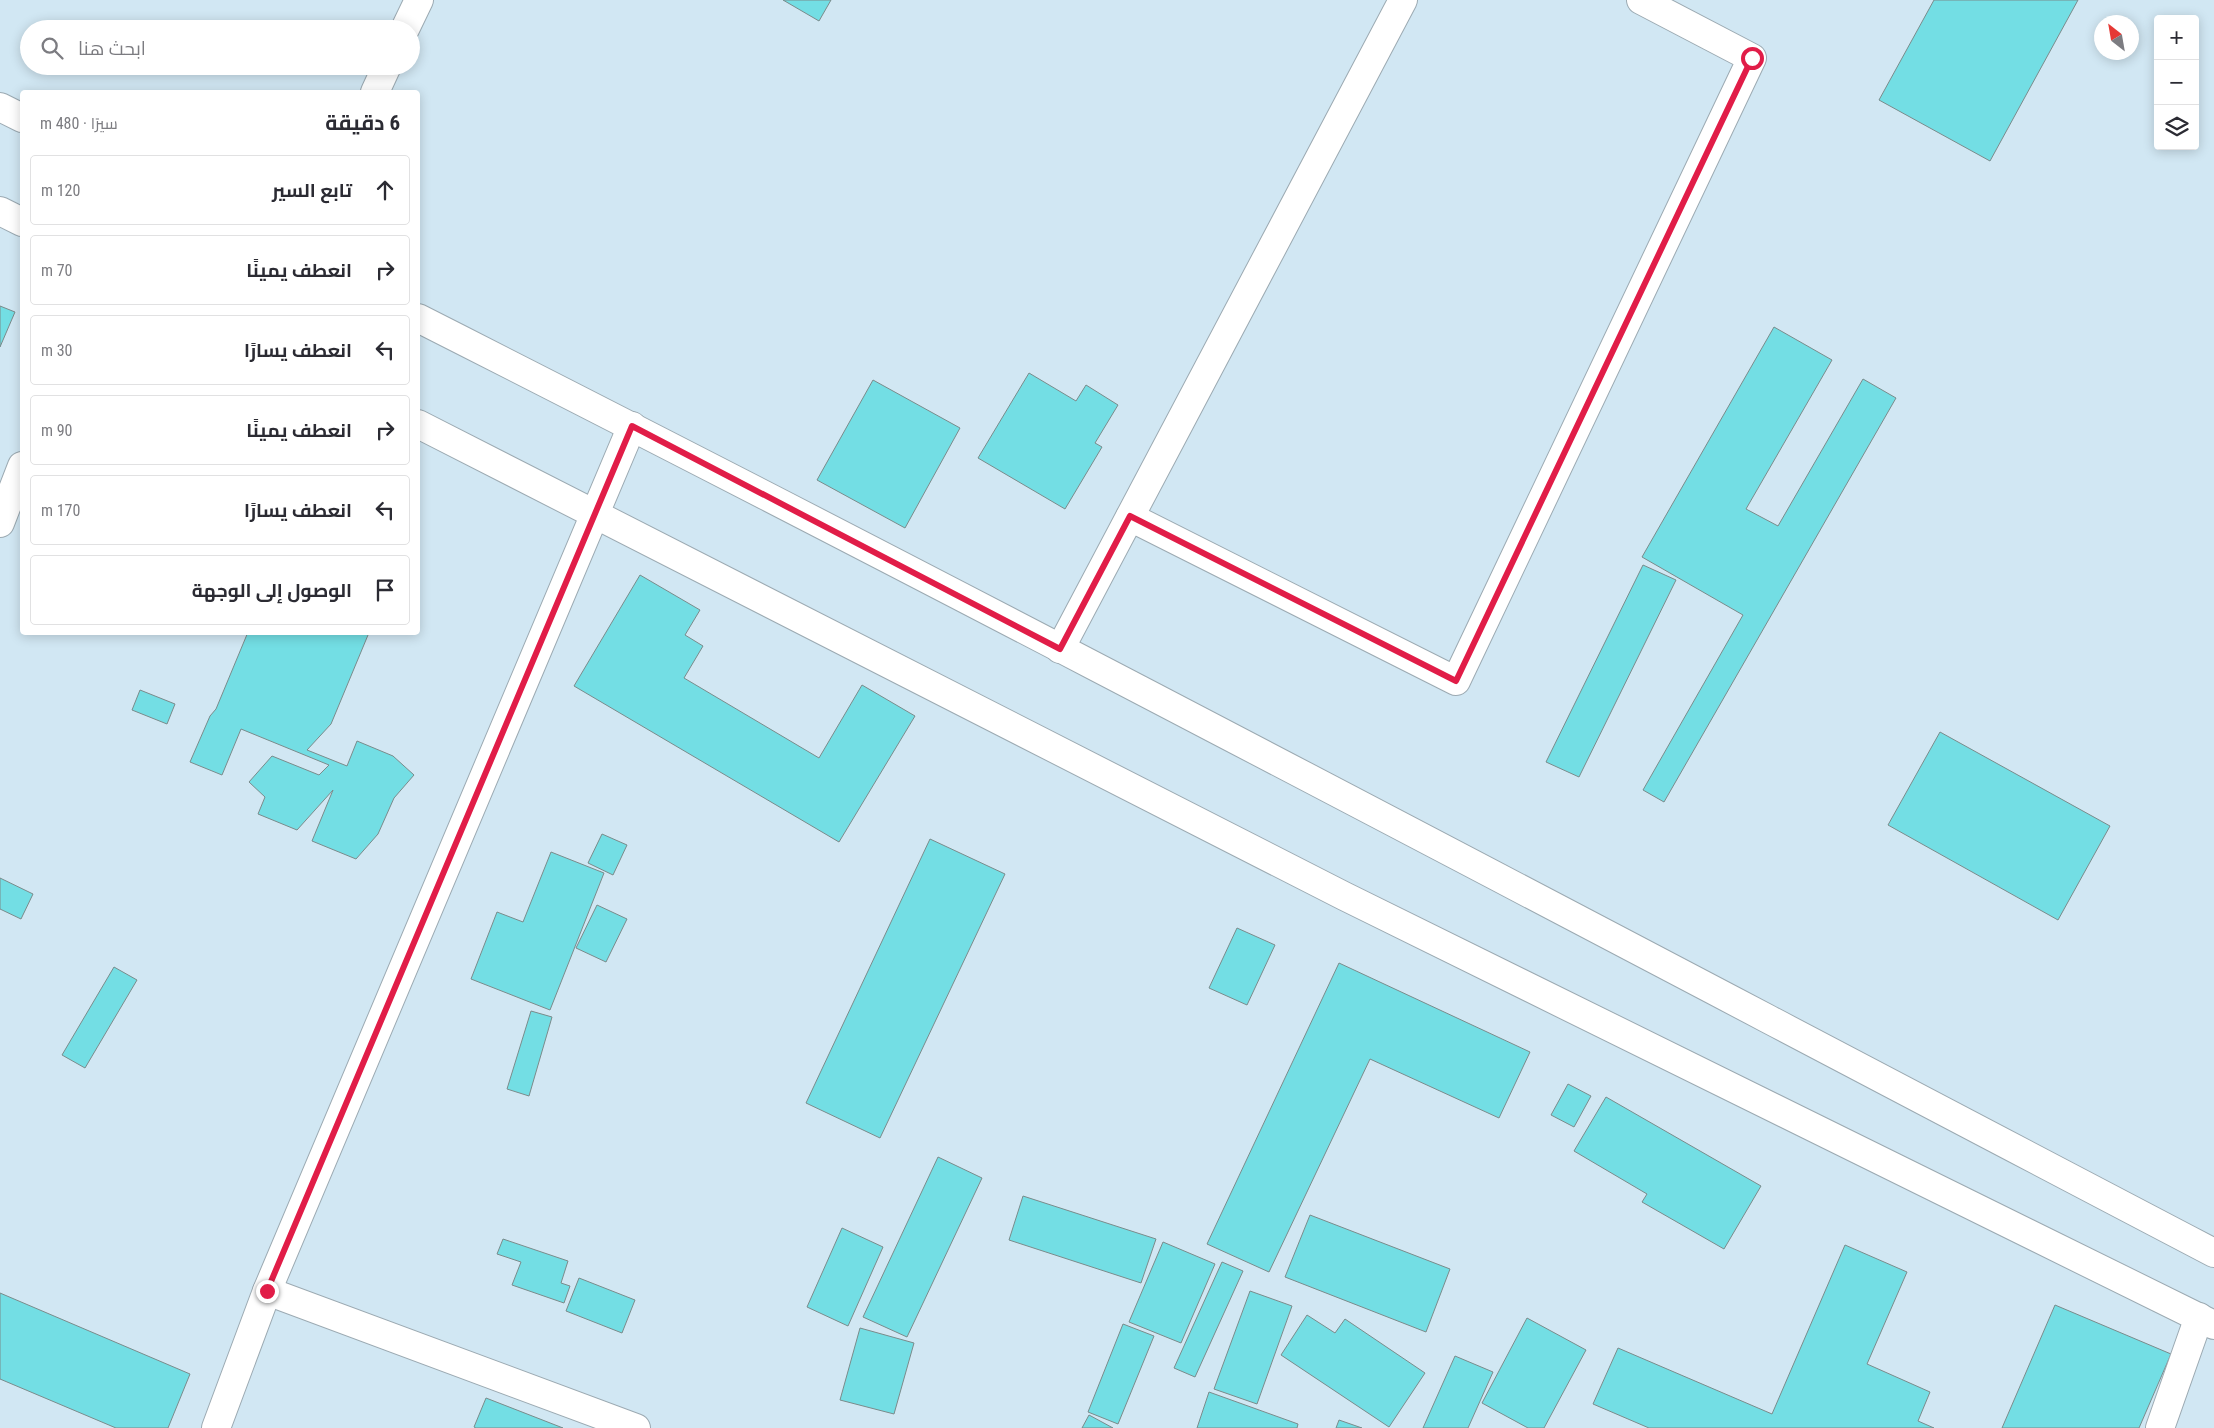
<!DOCTYPE html>
<html lang="ar">
<meta charset="utf-8">
<style>
body{margin:0;font-family:"Roboto Condensed",Cairo,sans-serif;background:#f7f7f7;color:#2b2b33;direction:rtl}
.controls{position:absolute;right:15px;top:15px;display:grid;overflow:hidden;border-radius:5px;box-shadow:0 2px 12px #0003}
.controls button{width:45px;height:45px;display:grid;place-items:center;padding:0;border:0;border-bottom:1px solid #e1e1e2;background:#fff;color:#2b2b33;font:25px sans-serif}
.compass{position:absolute;left:2094px;top:15px;width:45px;height:45px;border-radius:50%;background:#fff;box-shadow:0 2px 12px #0003;rotate:329deg}
.stop{position:absolute;width:15px;height:15px;margin:-11px;border:4px solid #e11d48;border-radius:50%;background:#fff}
.stop.end{background:#e11d48;border-color:#fff;box-shadow:0 1px 5px #0008}
.list{margin:0;padding:0;list-style:none}
h2{display:flex;justify-content:space-between;align-items:center;height:65px;margin:0;padding:0 20px;font-size:21px}
h2 small{font-size:16px;font-weight:400;color:#7c7c81}
.list li{display:grid;grid-template-columns:32px 1fr auto;gap:15px;align-items:center;box-sizing:border-box;height:70px;margin:0 10px 10px;padding:0 10px;border:1px solid #e1e1e2;border-radius:5px}
.list b{display:block;font-size:19px;white-space:nowrap}
.list em{font-size:16px;font-style:normal;color:#7c7c81}
.icon{flex:none;width:28px;height:28px;fill:none;stroke:currentColor;stroke-width:2;stroke-linecap:round;stroke-linejoin:round}
.map{position:relative;flex:none;width:2214px;height:1428px;overflow:hidden;direction:ltr}
.search{position:absolute;background:#fff;box-shadow:0 2px 12px #0003;left:20px;top:20px;width:400px;height:55px;display:flex;align-items:center;gap:12px;box-sizing:border-box;padding:0 18px;border-radius:28px;color:#7c7c81;font-size:19px}
.panel{position:absolute;background:#fff;box-shadow:0 2px 12px #0003;left:20px;top:90px;width:400px;height:545px;border-radius:5px;direction:rtl}
.map>svg:first-child{display:block}
.built{fill:#d1e7f3;fill-rule:evenodd}
.building{fill:#73dee4;stroke:#7a8b8b}
.lines{fill:none;stroke-linecap:round;stroke-linejoin:round}
.minor-casing{stroke:#9caab2;stroke-width:30}
.tertiary-casing{stroke:#9caab2;stroke-width:30}
.minor{stroke:#fff;stroke-width:28}
.tertiary{stroke:#fff;stroke-width:28}
.route{stroke:#e11d48;stroke-width:6}
</style>
<div class="map">
<svg width="2214" height="1428" viewBox="0 0 2214 1428">
<rect width="100%" height="100%" fill="#e6f5fe"/>
<!-- built -->
<path class="built" d="M0 0H2214V1428H0ZM2158 19H2195V146H2158ZM2102 22H2132V52H2102ZM29 29H411V66H29ZM22 92H418V632H22Z"/>
<!-- building -->
<g class="building">
<path d="M783 0H831L819 21Z"/>
<path d="M1934 0H2078L1990 161 1879 100Z"/>
<path d="M0 306 15 312 0 347Z"/>
<path d="M1774 327 1832 360 1746 509 1778 526 1863 379 1896 398 1664 802 1643 790 1743 615 1642 557Z"/>
<path d="M1029 373 1076 401 1086 385 1118 405 1095 443 1102 447 1065 509 978 458Z"/>
<path d="M873 380 960 428 905 528 817 480Z"/>
<path d="M1643 565 1676 580 1579 777 1546 762Z"/>
<path d="M640 575 700 610 685 635 703 646 684 678 819 758 862 685 915 716 839 842 574 686Z"/>
<path d="M248 632H366L368 635 331 724 307 750 347 766 357 741 393 756 414 775 394 798 378 834 356 859 312 841 333 790 297 830 258 814 265 797 249 782 272 756 319 775 329 765 241 729 222 775 190 762 210 716 216 709Z"/>
<path d="M140 690 175 704 167 724 132 710Z"/>
<path d="M1940 732 2110 826 2058 920 1888 825Z"/>
<path d="M602 834 627 845 613 875 588 863Z"/>
<path d="M930 839 1005 874 880 1138 806 1103Z"/>
<path d="M551 852 604 873 550 1010 471 979 497 912 523 922Z"/>
<path d="M0 878 33 894 21 919 0 909Z"/>
<path d="M597 905 627 919 606 962 576 948Z"/>
<path d="M1237 928 1275 945 1247 1005 1209 988Z"/>
<path d="M1339 963 1530 1052 1499 1118 1370 1059 1269 1272 1207 1244Z"/>
<path d="M114 967 137 980 85 1068 62 1055Z"/>
<path d="M531 1011 552 1017 529 1096 507 1089Z"/>
<path d="M1568 1084 1591 1096 1574 1127 1551 1115Z"/>
<path d="M1606 1097 1761 1186 1724 1249 1642 1202 1647 1194 1574 1151Z"/>
<path d="M938 1157 982 1178 907 1337 863 1317Z"/>
<path d="M1023 1196 1156 1239 1141 1283 1009 1240Z"/>
<path d="M1310 1215 1450 1269 1426 1332 1285 1277Z"/>
<path d="M842 1228 883 1247 848 1326 807 1307Z"/>
<path d="M503 1239 568 1261 561 1283 570 1286 564 1303 512 1285 521 1262 497 1254Z"/>
<path d="M1163 1242 1215 1264 1181 1343 1129 1322Z"/>
<path d="M1845 1245 1907 1272 1867 1364 1930 1392 1918 1421 1934 1428H1649L1593 1404 1618 1348 1772 1414Z"/>
<path d="M1222 1262 1243 1271 1195 1377 1174 1368Z"/>
<path d="M579 1278 635 1300 622 1333 566 1311Z"/>
<path d="M1250 1291 1292 1306 1257 1404 1214 1389Z"/>
<path d="M0 1293 190 1374 168 1428H116L0 1379Z"/>
<path d="M2055 1305 2171 1354 2139 1428H2002Z"/>
<path d="M1307 1315 1335 1333 1345 1319 1425 1373 1389 1427 1281 1355Z"/>
<path d="M1527 1318 1586 1350 1544 1428H1528L1482 1403Z"/>
<path d="M1123 1324 1154 1336 1118 1424 1088 1412Z"/>
<path d="M860 1328 914 1343 894 1414 840 1400Z"/>
<path d="M1455 1356 1493 1372 1468 1428H1423Z"/>
<path d="M1209 1392 1298 1424 1297 1428H1197Z"/>
<path d="M486 1398 563 1428H476L474 1427Z"/>
<path d="M1089 1415 1113 1428H1082Z"/>
<path d="M1339 1420 1362 1428H1336Z"/>
</g>
<g class="lines">
<defs>
<g id="minor">
<path d="M405 29 419 0"/>
<path d="M375 92 387 66"/>
<path d="M1130 517 1456 681 1752 58 1641 0"/>
<path d="M0 523 22 466"/>
<path d="M1060 649 1403 0"/>
<path d="M267 1291 636 1428"/>
<path d="M216 1428 267 1291 632 426"/>
<path d="M2160 1428 2199 1317"/>
</g>
<g id="tertiary">
<path d="M0 107 22 118"/>
<path d="M0 211 22 222"/>
<path d="M418 318C1020 623 1616 940 2214 1253"/>
<path d="M418 424 1344 896 2214 1325"/>
</g>
</defs>
<!-- minor casing -->
<use href="#minor" class="minor-casing"/>
<!-- tertiary casing -->
<use href="#tertiary" class="tertiary-casing"/>
<!-- minor -->
<use href="#minor" class="minor"/>
<!-- tertiary -->
<use href="#tertiary" class="tertiary"/>
</g>
<g class="lines">
<!-- route -->
<path class="route" d="M267 1291 632 426 1060 649 1130 516 1456 681 1752 58"/>
</g>
</svg>
<div class="controls">
<button>+</button>
<button>−</button>
<button><svg class="icon" aria-label="layers" viewBox="0 0 24 24"><path d="M12 4l9 5-9 5-9-5zM3 14l9 5 9-5"/></svg></button>
</div>
<svg class="compass" viewBox="-18 -18 36 36"><path d="M0-13l5 13h-10z" fill="#e53935"/><path d="M0 13l5-13h-10z" fill="#7c7c81"/></svg>
<div class="stop" style="left:1752px;top:58px"></div>
<div class="stop end" style="left:267px;top:1291px"></div>
<div class="search"><svg class="icon" aria-label="search" viewBox="0 0 24 24"><circle cx="10" cy="10" r="6"/><path d="M15 15l6 6"/></svg>ابحث هنا</div>
<section class="panel">
<h2>6 دقيقة<small>سيرًا · 480 m</small></h2>
<ul class="list">
<li><svg class="icon" aria-label="ahead" viewBox="0 0 24 24"><path d="M12 20V5M6 11l6-6 6 6"/></svg><div><b>تابع السير</b></div><em>120 m</em></li>
<li><svg class="icon" aria-label="right" viewBox="0 0 24 24"><path d="M7 20v-9h11M14 6l5 5-5 5"/></svg><div><b>انعطف يمينًا</b></div><em>70 m</em></li>
<li><svg class="icon" aria-label="left" viewBox="0 0 24 24"><path d="M17 20v-9H6M10 6l-5 5 5 5"/></svg><div><b>انعطف يسارًا</b></div><em>30 m</em></li>
<li><svg class="icon" aria-label="right" viewBox="0 0 24 24"><path d="M7 20v-9h11M14 6l5 5-5 5"/></svg><div><b>انعطف يمينًا</b></div><em>90 m</em></li>
<li><svg class="icon" aria-label="left" viewBox="0 0 24 24"><path d="M17 20v-9H6M10 6l-5 5 5 5"/></svg><div><b>انعطف يسارًا</b></div><em>170 m</em></li>
<li><svg class="icon" aria-label="arrive" viewBox="0 0 24 24"><path d="M6 21V4h12l-3 4 3 4H6"/></svg><div><b>الوصول إلى الوجهة</b></div></li>
</ul>
</section>
</div>
